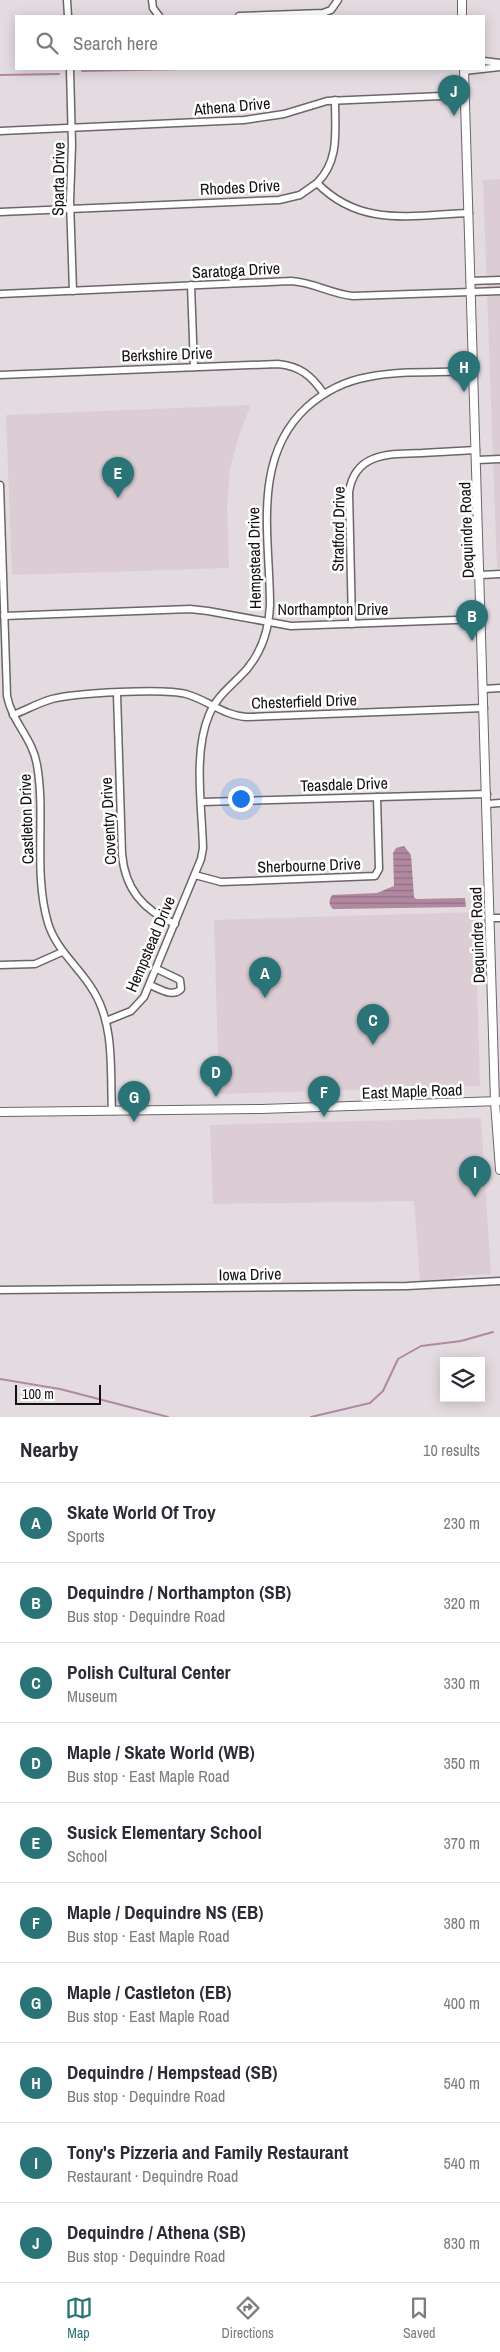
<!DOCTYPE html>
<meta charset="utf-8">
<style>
body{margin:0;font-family:"Archivo Narrow",sans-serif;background:#f7f7f7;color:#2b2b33}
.controls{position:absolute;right:15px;bottom:15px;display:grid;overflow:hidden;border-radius:0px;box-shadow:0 2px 12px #0003}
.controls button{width:45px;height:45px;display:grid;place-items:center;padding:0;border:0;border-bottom:1px solid #e1e1e2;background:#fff;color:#2b2b33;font:25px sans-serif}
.scale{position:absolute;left:15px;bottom:12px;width:86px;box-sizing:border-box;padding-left:5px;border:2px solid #131012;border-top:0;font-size:14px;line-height:18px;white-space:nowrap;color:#131012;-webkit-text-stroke:4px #fff;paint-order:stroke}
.you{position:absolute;left:240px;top:798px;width:18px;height:18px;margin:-12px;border:4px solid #fff;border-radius:50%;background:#1a73e8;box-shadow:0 0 0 8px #1a73e833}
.badge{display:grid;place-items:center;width:32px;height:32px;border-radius:50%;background:#2a7477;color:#fff;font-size:16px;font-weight:700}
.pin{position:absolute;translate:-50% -41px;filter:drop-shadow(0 1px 2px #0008)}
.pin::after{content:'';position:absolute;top:26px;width:18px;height:15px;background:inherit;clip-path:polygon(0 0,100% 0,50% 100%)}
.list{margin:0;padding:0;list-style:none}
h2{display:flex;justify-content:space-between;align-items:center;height:65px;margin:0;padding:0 20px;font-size:21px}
h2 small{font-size:16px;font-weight:400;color:#7c7c81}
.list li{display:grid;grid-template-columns:32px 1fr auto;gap:15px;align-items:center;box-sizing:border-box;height:80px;padding:0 20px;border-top:1px solid #e1e1e2}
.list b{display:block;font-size:19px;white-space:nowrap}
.list p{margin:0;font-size:16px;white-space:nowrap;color:#7c7c81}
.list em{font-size:16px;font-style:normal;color:#7c7c81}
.icon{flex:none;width:28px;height:28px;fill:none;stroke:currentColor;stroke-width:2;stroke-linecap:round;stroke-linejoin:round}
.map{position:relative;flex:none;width:500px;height:1417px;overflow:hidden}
.search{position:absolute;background:#fff;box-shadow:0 2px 12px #0003;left:15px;right:15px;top:15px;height:55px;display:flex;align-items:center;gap:12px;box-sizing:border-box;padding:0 18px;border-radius:0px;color:#7c7c81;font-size:19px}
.sheet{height:865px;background:#fff}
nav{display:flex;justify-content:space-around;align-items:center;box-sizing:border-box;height:70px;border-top:1px solid #e1e1e2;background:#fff;font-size:14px;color:#7c7c81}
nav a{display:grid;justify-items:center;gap:2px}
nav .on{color:#2a7477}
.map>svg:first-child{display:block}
.built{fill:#dcccd4}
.water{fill:url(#water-rules)}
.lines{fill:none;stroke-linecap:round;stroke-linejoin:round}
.stream{stroke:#b288a0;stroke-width:2}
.minor-casing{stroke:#6c6569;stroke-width:9}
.major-casing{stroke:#6c6569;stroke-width:10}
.minor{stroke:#fff;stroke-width:6}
.major{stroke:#fff;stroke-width:8}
.labels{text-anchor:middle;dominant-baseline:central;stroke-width:5;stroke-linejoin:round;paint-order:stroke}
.street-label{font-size:16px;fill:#131012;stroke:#fff}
</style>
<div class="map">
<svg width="500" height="1417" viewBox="0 0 500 1417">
<defs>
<pattern id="water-rules" width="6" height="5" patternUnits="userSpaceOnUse" patternTransform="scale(1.25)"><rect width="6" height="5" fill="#b288a0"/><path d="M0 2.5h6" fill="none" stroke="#906e81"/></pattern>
</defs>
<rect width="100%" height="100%" fill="#e4dbe0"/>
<!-- built -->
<g class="built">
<path d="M500 179V568H497L483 180Z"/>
<path d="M251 405 240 432 230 468 227 508 229 568 12 575 6 415Z"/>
<path d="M475 912 480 1086 219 1094 214 920Z"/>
<path d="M481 1118 491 1274 455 1276 454 1281 420 1282 414 1201 213 1204 210 1125Z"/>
</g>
<!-- water -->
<path class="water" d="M404 846 411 855 414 897 416 899 465 898 466 907 333 909C328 904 329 900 332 895L377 893 394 886 393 853 396 848Z"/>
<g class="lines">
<!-- stream -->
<g class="stream">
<path d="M82 71 183 69"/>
<path d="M0 75 59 74"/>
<path d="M0 1379 60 1389 168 1417"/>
<path d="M311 1417 370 1403 383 1391 398 1359 421 1346 461 1341 493 1332"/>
</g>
<defs>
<g id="minor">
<path d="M67 0 68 16"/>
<path d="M152 0 153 8 159 16"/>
<path d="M239 16 323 13 331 10 338 0"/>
<path d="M484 61 500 63"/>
<path d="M70 69 72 145 70 201 73 291"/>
<path d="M464 71 500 67"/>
<path d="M0 131 244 120 284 114 327 101 465 95"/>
<path d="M317 183C340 160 335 131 335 100"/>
<path d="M0 212 279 200 300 195 317 183C361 228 412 215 469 213"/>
<path d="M470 281 500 280"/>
<path d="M191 285 194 367"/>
<path d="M0 294 291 281C313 282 331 294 353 296L500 291"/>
<path d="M0 375 278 364C300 366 312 376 324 394"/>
<path d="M477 460 500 459"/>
<path d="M0 485 7 696C12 722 33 739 37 765 46 816 33 872 48 923 57 952 80 967 94 992 115 1027 110 1072 112 1111"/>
<path d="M481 575 500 574"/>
<path d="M4 616 190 609 208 611 291 626 482 619"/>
<path d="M352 624 349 492C355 452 390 454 422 453 440 452 458 451 476 450"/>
<path d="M484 689 500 688"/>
<path d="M117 694 122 854C125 889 143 910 175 924"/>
<path d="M13 715C26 710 38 703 52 699 75 693 164 688 186 694 208 700 224 716 247 717L484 708"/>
<path d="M202 802 487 794"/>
<path d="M487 804 500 803"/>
<path d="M195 875 221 882 375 876 379 869 377 797"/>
<path d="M490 918H500"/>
<path d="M0 965 35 964 62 952"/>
<path d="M150 985C160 989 173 998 181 989L180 980 157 969"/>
<path d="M106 1021 131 1011 144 997 201 859 203 848C202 807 193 753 209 715 217 695 233 685 247 669 262 651 269 628 270 605 270 538 251 458 307 407 324 392 345 381 368 377 402 370 439 373 474 371"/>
<path d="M0 1290 407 1286 500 1281"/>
</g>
<g id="major">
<path d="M462 0V16"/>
<path d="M464 69 495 1102 500 1170"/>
<path d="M0 1112 261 1109 500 1101"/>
</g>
</defs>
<!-- minor casing -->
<use href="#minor" class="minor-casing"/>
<!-- major casing -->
<use href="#major" class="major-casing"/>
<!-- minor -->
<use href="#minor" class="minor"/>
<!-- major -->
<use href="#major" class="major"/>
</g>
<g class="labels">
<!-- street labels -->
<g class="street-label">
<text transform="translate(232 106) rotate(-5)">Athena Drive</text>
<text transform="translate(58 179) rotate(-89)">Sparta Drive</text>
<text transform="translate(240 187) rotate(-3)">Rhodes Drive</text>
<text transform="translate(236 270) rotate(-3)">Saratoga Drive</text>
<text transform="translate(167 354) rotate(-2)">Berkshire Drive</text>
<text transform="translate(338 529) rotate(-89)">Stratford Drive</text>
<text transform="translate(466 530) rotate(-92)">Dequindre Road</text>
<text transform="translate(254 558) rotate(-91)">Hempstead Drive</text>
<text x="333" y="609">Northampton Drive</text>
<text transform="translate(304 701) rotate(-2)">Chesterfield Drive</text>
<text transform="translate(344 784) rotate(-2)">Teasdale Drive</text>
<text transform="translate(26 819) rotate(-92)">Castleton Drive</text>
<text transform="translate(108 821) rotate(-93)">Coventry Drive</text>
<text transform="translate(309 865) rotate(-2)">Sherbourne Drive</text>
<text transform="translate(477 935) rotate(-92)">Dequindre Road</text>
<text transform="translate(150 944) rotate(-67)">Hempstead Drive</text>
<text transform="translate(412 1091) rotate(-2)">East Maple Road</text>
<text transform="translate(250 1274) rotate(-1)">Iowa Drive</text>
</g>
</g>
</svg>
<div class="controls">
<button><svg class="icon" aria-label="layers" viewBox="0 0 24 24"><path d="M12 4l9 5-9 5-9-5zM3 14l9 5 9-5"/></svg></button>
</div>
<div class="scale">100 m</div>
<div class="you"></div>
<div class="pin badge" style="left:265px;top:998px">A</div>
<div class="pin badge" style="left:472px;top:641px">B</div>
<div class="pin badge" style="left:373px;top:1045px">C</div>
<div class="pin badge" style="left:216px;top:1097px">D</div>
<div class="pin badge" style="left:118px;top:498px">E</div>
<div class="pin badge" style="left:324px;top:1117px">F</div>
<div class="pin badge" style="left:134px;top:1122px">G</div>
<div class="pin badge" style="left:464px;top:392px">H</div>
<div class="pin badge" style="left:475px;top:1197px">I</div>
<div class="pin badge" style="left:454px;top:116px">J</div>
<div class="search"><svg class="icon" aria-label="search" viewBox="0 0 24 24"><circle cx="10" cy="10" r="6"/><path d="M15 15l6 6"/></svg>Search here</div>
</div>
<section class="sheet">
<h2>Nearby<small>10 results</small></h2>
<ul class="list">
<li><span class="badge">A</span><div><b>Skate World Of Troy</b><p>Sports</p></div><em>230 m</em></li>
<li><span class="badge">B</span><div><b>Dequindre / Northampton (SB)</b><p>Bus stop · Dequindre Road</p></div><em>320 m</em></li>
<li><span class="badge">C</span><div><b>Polish Cultural Center</b><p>Museum</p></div><em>330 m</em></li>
<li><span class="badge">D</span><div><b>Maple / Skate World (WB)</b><p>Bus stop · East Maple Road</p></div><em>350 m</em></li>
<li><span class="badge">E</span><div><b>Susick Elementary School</b><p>School</p></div><em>370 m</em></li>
<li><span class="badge">F</span><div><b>Maple / Dequindre NS (EB)</b><p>Bus stop · East Maple Road</p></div><em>380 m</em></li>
<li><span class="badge">G</span><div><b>Maple / Castleton (EB)</b><p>Bus stop · East Maple Road</p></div><em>400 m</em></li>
<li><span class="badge">H</span><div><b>Dequindre / Hempstead (SB)</b><p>Bus stop · Dequindre Road</p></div><em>540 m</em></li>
<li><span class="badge">I</span><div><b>Tony's Pizzeria and Family Restaurant</b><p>Restaurant · Dequindre Road</p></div><em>540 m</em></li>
<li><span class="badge">J</span><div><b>Dequindre / Athena (SB)</b><p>Bus stop · Dequindre Road</p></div><em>830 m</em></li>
</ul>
</section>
<nav>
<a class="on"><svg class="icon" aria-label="map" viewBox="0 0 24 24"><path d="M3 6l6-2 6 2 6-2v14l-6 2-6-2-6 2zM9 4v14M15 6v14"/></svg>Map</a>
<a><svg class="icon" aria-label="directions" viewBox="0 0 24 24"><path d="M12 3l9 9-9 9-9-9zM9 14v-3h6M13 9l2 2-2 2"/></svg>Directions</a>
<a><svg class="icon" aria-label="saved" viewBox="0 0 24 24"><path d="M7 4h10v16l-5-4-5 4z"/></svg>Saved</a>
</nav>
